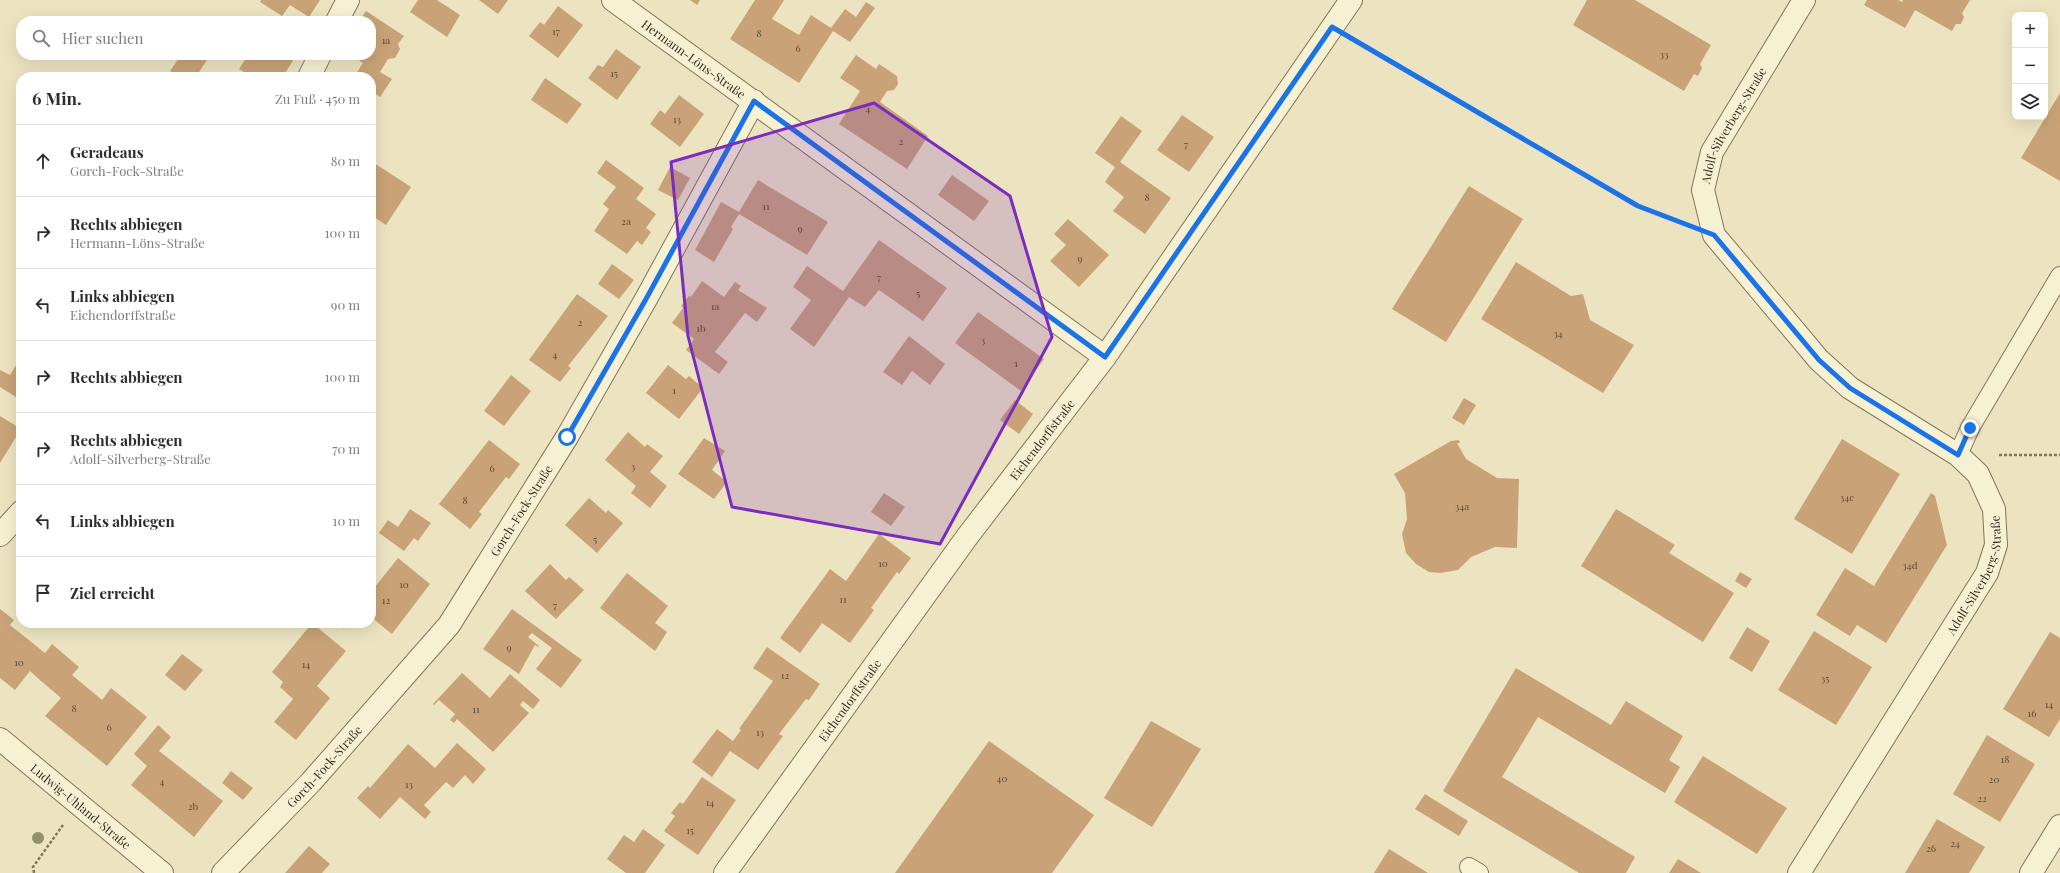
<!DOCTYPE html>
<html lang="de">
<meta charset="utf-8">
<style>
body{margin:0;font-family:"Playfair Display",serif;background:#f7f7f7;color:#2b2b33}
.controls{position:absolute;right:12px;top:12px;display:grid;overflow:hidden;border-radius:8px;box-shadow:0 4px 16px #0002}
.controls button{width:36px;height:36px;display:grid;place-items:center;padding:0;border:0;border-bottom:1px solid #e1e1e2;background:#fff;color:#2b2b33;font:20px sans-serif}
.stop{position:absolute;width:12px;height:12px;margin:-9px;border:3px solid #1a73e8;border-radius:50%;background:#fff}
.stop.end{background:#1a73e8;border-color:#fff;box-shadow:0 1px 4px #0008}
.list{margin:0;padding:0;list-style:none}
h2{display:flex;justify-content:space-between;align-items:center;height:52px;margin:0;padding:0 16px;font-size:17px}
h2 small{font-size:13px;font-weight:400;color:#7c7c81}
.list li{display:grid;grid-template-columns:26px 1fr auto;gap:12px;align-items:center;box-sizing:border-box;height:72px;padding:0 16px;border-top:1px solid #e1e1e2}
.list b{display:block;font-size:15px;white-space:nowrap}
.list p{margin:0;font-size:13px;white-space:nowrap;color:#7c7c81}
.list em{font-size:13px;font-style:normal;color:#7c7c81}
.icon{flex:none;width:22px;height:22px;fill:none;stroke:currentColor;stroke-width:2;stroke-linecap:round;stroke-linejoin:round}
.map{position:relative;flex:none;width:2060px;height:873px;overflow:hidden}
.search{position:absolute;background:#fff;box-shadow:0 4px 16px #0002;left:16px;top:16px;width:360px;height:44px;display:flex;align-items:center;gap:10px;box-sizing:border-box;padding:0 14px;border-radius:16px;color:#7c7c81;font-size:15px}
.panel{position:absolute;background:#fff;box-shadow:0 4px 16px #0002;left:16px;top:72px;width:360px;height:556px;border-radius:16px}
.map>svg:first-child{display:block}
.building{fill:#c9a377}
.lines{fill:none;stroke-linecap:round;stroke-linejoin:round}
.service-casing{stroke:#847559;stroke-width:20}
.minor-casing{stroke:#847559;stroke-width:24}
.path{stroke:#847559;stroke-width:2.5;stroke-dasharray:3 2;stroke-linecap:butt}
.service{stroke:#f7f1d3;stroke-width:18}
.minor{stroke:#f7f1d3;stroke-width:22}
.tree{fill:#8d936a}
.route{stroke:#1a73e8;stroke-width:5}
.marked{fill:#7b2cbf;fill-opacity:0.2;stroke:#7b2cbf;stroke-width:3;stroke-linejoin:round}
.labels{text-anchor:middle;dominant-baseline:central;stroke-width:3.5;stroke-linejoin:round;paint-order:stroke}
.number-label{font-size:10px;fill:#594934}
.street-label{font-size:12px;fill:#342b1d;stroke:#f4edcf}
</style>
<div class="map">
<svg width="2060" height="873" viewBox="0 0 2060 873">
<rect width="100%" height="100%" fill="#ece4c0"/>
<!-- building -->
<g class="building">
<path d="M261 0H320L309 17 290 5 282 16 260 2Z"/>
<path d="M418 0H437L460 15 447 37 410 12Z"/>
<path d="M479 0H508L498 14Z"/>
<path d="M690 0H700L697 5Z"/>
<path d="M755 0H784L772 19 799 35 811 15 831 28 845 9 856 17 866 2 875 8 850 42 833 31 799 83 730 39Z"/>
<path d="M1587 0H1635L1711 45 1700 64 1702 68 1698 76 1694 74 1684 91 1573 25Z"/>
<path d="M1867 0H1898L1902 2 1903 0H1970L1962 13 1964 17 1961 24H1956L1952 31 1915 10 1905 28 1864 5Z"/>
<path d="M558 6 583 25 558 58 529 36 540 22 544 25Z"/>
<path d="M366 11 404 36 398 44 400 49 395 58 388 59 380 72 392 79 380 97 371 91V77H354L363 63 351 55H371V21H359Z"/>
<path d="M616 49 641 67 617 100 588 78 598 65 603 67Z"/>
<path d="M181 55H210L196 77H180L170 71Z"/>
<path d="M248 55H291L295 57 283 77H252L239 69Z"/>
<path d="M856 55 876 69 879 64 897 76 898 84 894 90 887 91 880 102 928 136 907 169 839 124 860 91 840 78Z"/>
<path d="M545 78 582 104 567 124 531 100Z"/>
<path d="M2060 93V181L2021 158Z"/>
<path d="M679 95 704 114 680 147 650 124 660 110 665 114Z"/>
<path d="M1182 115 1214 137 1189 172 1157 150Z"/>
<path d="M1121 116 1142 131 1120 162 1171 198 1145 234 1113 211 1124 197 1105 182 1115 167 1095 153Z"/>
<path d="M606 160 644 188 636 199 656 214 646 228 651 232 642 245 637 241 627 254 594 231 609 209 603 204 616 187 597 173Z"/>
<path d="M371 161 411 187 386 225 371 215Z"/>
<path d="M670 167 690 178 678 200 658 190Z"/>
<path d="M952 175 989 201 974 221 938 195Z"/>
<path d="M758 180 828 222 807 255 739 214 731 227 733 229 714 262 695 250 721 202 739 212Z"/>
<path d="M1469 186 1523 219 1446 342 1392 309Z"/>
<path d="M1068 219 1109 255 1079 287 1050 261 1066 245 1054 234Z"/>
<path d="M879 240 947 288 923 321 879 290 865 307 849 297 814 347 790 329 811 300 793 287 807 266 843 291Z"/>
<path d="M1516 262 1571 296 1583 294 1590 320 1634 345 1603 393 1481 319Z"/>
<path d="M612 264 634 280 619 299 598 284Z"/>
<path d="M702 281 724 297 735 282 741 286 738 290 767 308 757 322 745 313 715 352 728 362 719 374 686 350 694 339 672 323 683 308 681 306 689 296 691 297Z"/>
<path d="M577 294 608 316 568 366 571 368 560 382 529 360Z"/>
<path d="M978 312 1044 359 1021 391 955 343Z"/>
<path d="M909 336 945 364 930 385 912 371 902 385 883 372Z"/>
<path d="M21 357V396L19 399 0 387V370L10 375Z"/>
<path d="M668 365 686 379 689 376 703 388 679 419 646 393Z"/>
<path d="M511 375 531 391 504 426 484 411Z"/>
<path d="M1464 398 1476 405 1464 425 1452 418Z"/>
<path d="M1015 400 1033 414 1019 434 1000 420Z"/>
<path d="M0 416 21 429 0 463Z"/>
<path d="M628 432 645 447 647 444 663 456 650 472 667 486 650 508 631 493 636 486 605 460Z"/>
<path d="M704 438 725 451 712 470 727 482 714 499 678 474Z"/>
<path d="M1842 439 1900 474 1852 554 1794 519Z"/>
<path d="M489 440 520 464 509 479 506 477 479 512 482 514 470 529 439 504Z"/>
<path d="M1459 440 1460 443H1457L1466 459 1497 478 1519 479 1517 548 1495 547 1471 557 1458 570 1440 573 1429 572 1416 564 1406 553 1402 534 1407 519 1405 493 1394 474 1451 441Z"/>
<path d="M884 493 905 507 891 526 871 512Z"/>
<path d="M1931 493 1935 496 1947 545 1886 643 1857 625 1850 636 1816 615 1845 568 1874 586Z"/>
<path d="M589 498 606 513 608 510 623 523 597 553 565 525Z"/>
<path d="M410 509 431 523 418 541 414 538 404 551 379 533 388 520 398 527Z"/>
<path d="M1616 509 1675 545 1669 553 1734 593 1703 642 1581 566Z"/>
<path d="M879 534 911 558 899 574 897 572 871 608 874 610 850 643 822 623 800 653 780 638 830 569 846 581Z"/>
<path d="M398 558 430 584 392 634 371 617V592Z"/>
<path d="M550 564 566 580 569 577 584 590 556 619 525 591Z"/>
<path d="M1740 572 1752 579 1746 588 1735 581Z"/>
<path d="M627 573 668 606 655 623 667 632 655 651 600 608Z"/>
<path d="M0 609 14 620 10 625 45 653 52 644 79 667 72 675 102 700 111 688 147 717 107 766 45 716 61 698 41 681 30 671 15 690 0 678Z"/>
<path d="M512 609 582 660 561 688 536 669 552 648 532 633 528 637 539 646 538 647 535 645 519 674 483 649Z"/>
<path d="M312 623 346 651 317 686 330 698 296 740 274 722 293 699 280 687 283 682 272 672Z"/>
<path d="M336 623H348L344 629Z"/>
<path d="M1747 627 1770 641 1752 672 1729 658Z"/>
<path d="M1814 631 1872 667 1836 725 1778 690Z"/>
<path d="M2050 632 2060 638V719L2049 737 2003 709Z"/>
<path d="M767 647 820 684 809 700 806 699 779 734 783 736 758 770 730 751 712 777 692 762 717 729 733 741 741 730 739 729 773 681 753 668Z"/>
<path d="M182 654 203 670 185 691 165 675Z"/>
<path d="M1516 668 1611 725 1626 701 1683 736 1669 760 1680 767 1665 793 1538 717 1502 777 1635 857 1626 873H1579L1443 791Z"/>
<path d="M462 673 490 698 510 674 540 700 533 709 523 701 520 705 529 713 493 752 457 719 454 723 450 720 455 714 439 700 434 705 433 704Z"/>
<path d="M1151 721 1201 749 1152 827 1104 798Z"/>
<path d="M158 725 171 737 159 751 223 801 194 837 131 785 147 766 134 754Z"/>
<path d="M1987 735 2035 764 2000 822 1953 794Z"/>
<path d="M989 741 1094 815 1052 873H895Z"/>
<path d="M457 743 486 769 473 784 465 775 453 788 446 782 424 805 431 812 425 819 400 797 380 819 357 798 368 786 370 788 408 744 435 768Z"/>
<path d="M1703 756 1787 808 1757 854 1674 802Z"/>
<path d="M231 771 253 788 243 800 222 783Z"/>
<path d="M702 777 736 800 698 855 664 831 675 816 671 813 680 802 683 804Z"/>
<path d="M1425 794 1468 821 1459 836 1415 809Z"/>
<path d="M1937 819 1985 847 1969 873H1905Z"/>
<path d="M643 829 665 845 645 873H626L607 859 624 835 634 842Z"/>
<path d="M309 846 330 864 322 873H285Z"/>
<path d="M1389 849 1428 873H1374Z"/>
<path d="M1678 859 1701 873H1669Z"/>
</g>
<g class="lines">
<defs>
<g id="service">
<path d="M1958 455 1970 428 2060 276"/>
<path d="M1469 867 1479 873"/>
</g>
<g id="minor">
<path id="s1" d="M613 0 1105 357"/>
<path d="M337 21 348 0"/>
<path d="M309 77 320 55"/>
<path d="M0 535 21 512"/>
<path id="s2" d="M0 739 162 873"/>
<path id="s3" d="M223 873 311 782 449 625 567 437 646 299 754 101"/>
<path id="s4" d="M725 873 967 537 1105 357 1351 0"/>
<path id="s5" d="M1799 873 1987 573 1996 545 1994 509 1978 474 1958 455 1850 388 1819 360 1714 235 1703 190 1712 152 1804 0"/>
<path d="M2031 873 2060 826"/>
</g>
</defs>
<!-- service casing -->
<use href="#service" class="service-casing"/>
<!-- minor casing -->
<use href="#minor" class="minor-casing"/>
<!-- path -->
<g class="path">
<path d="M1356 42 1638 206 1683 223"/>
<path d="M1999 455H2060"/>
<path d="M34 873 33 867 63 825"/>
</g>
<!-- service -->
<use href="#service" class="service"/>
<!-- minor -->
<use href="#minor" class="minor"/>
</g>
<!-- trees -->
<circle class="tree" cx="38" cy="838" r="6"/>
<g class="lines">
<!-- route -->
<path class="route" d="M567 437 646 299 754 101 1105 357 1332 27 1638 206 1714 235 1819 360 1850 388 1958 455 1970 428"/>
</g>
<!-- marked area -->
<path class="marked" d="M874 103 1010 196 1052 337 940 544 732 507 688 336 671 162Z"/>
<g class="labels">
<!-- number labels -->
<g class="number-label">
<text x="556" y="31">17</text>
<text x="759" y="33">8</text>
<text x="386" y="40">1a</text>
<text x="798" y="48">6</text>
<text x="1664" y="54">33</text>
<text x="614" y="73">15</text>
<text x="868" y="108">4</text>
<text x="677" y="119">13</text>
<text x="901" y="141">2</text>
<text x="1186" y="144">7</text>
<text x="1147" y="197">8</text>
<text x="766" y="206">11</text>
<text x="626" y="221">2a</text>
<text x="800" y="228">9</text>
<text x="1080" y="258">9</text>
<text x="879" y="277">7</text>
<text x="918" y="293">5</text>
<text x="715" y="306">1a</text>
<text x="580" y="322">2</text>
<text x="701" y="328">1b</text>
<text x="1558" y="333">34</text>
<text x="983" y="340">3</text>
<text x="555" y="354">4</text>
<text x="1016" y="363">1</text>
<text x="674" y="390">1</text>
<text x="633" y="466">3</text>
<text x="492" y="468">6</text>
<text x="1847" y="497">34c</text>
<text x="465" y="500">8</text>
<text x="1462" y="506">34a</text>
<text x="595" y="539">5</text>
<text x="883" y="563">10</text>
<text x="1910" y="565">34d</text>
<text x="404" y="584">10</text>
<text x="843" y="599">11</text>
<text x="386" y="600">12</text>
<text x="555" y="605">7</text>
<text x="509" y="647">9</text>
<text x="19" y="662">10</text>
<text x="306" y="664">14</text>
<text x="785" y="675">12</text>
<text x="1825" y="678">35</text>
<text x="2049" y="704">14</text>
<text x="74" y="708">8</text>
<text x="476" y="709">11</text>
<text x="2032" y="713">16</text>
<text x="109" y="727">6</text>
<text x="760" y="732">13</text>
<text x="2005" y="759">18</text>
<text x="1002" y="778">40</text>
<text x="1994" y="779">20</text>
<text x="162" y="781">4</text>
<text x="409" y="784">13</text>
<text x="1982" y="798">22</text>
<text x="710" y="802">14</text>
<text x="193" y="806">2b</text>
<text x="690" y="830">15</text>
<text x="1955" y="843">24</text>
<text x="1931" y="848">26</text>
</g>
<!-- street labels -->
<g class="street-label">
<text stroke="none"><textPath href="#s1" startOffset="100">Hermann-Löns-Straße</textPath></text>
<text stroke="none"><textPath href="#s5" startOffset="936">Adolf-Silverberg-Straße</textPath></text>
<text stroke="none"><textPath href="#s4" startOffset="537">Eichendorffstraße</textPath></text>
<text stroke="none"><textPath href="#s3" startOffset="471">Gorch-Fock-Straße</textPath></text>
<text stroke="none"><textPath href="#s5" startOffset="348">Adolf-Silverberg-Straße</textPath></text>
<text stroke="none"><textPath href="#s4" startOffset="213">Eichendorffstraße</textPath></text>
<text stroke="none"><textPath href="#s3" startOffset="147">Gorch-Fock-Straße</textPath></text>
<text stroke="none"><textPath href="#s2" startOffset="105">Ludwig-Uhland-Straße</textPath></text>
</g>
</g>
</svg>
<div class="controls">
<button>+</button>
<button>−</button>
<button><svg class="icon" aria-label="layers" viewBox="0 0 24 24"><path d="M12 4l9 5-9 5-9-5zM3 14l9 5 9-5"/></svg></button>
</div>
<div class="stop" style="left:567px;top:437px"></div>
<div class="stop end" style="left:1970px;top:428px"></div>
<div class="search"><svg class="icon" aria-label="search" viewBox="0 0 24 24"><circle cx="10" cy="10" r="6"/><path d="M15 15l6 6"/></svg>Hier suchen</div>
<section class="panel">
<h2>6 Min.<small>Zu Fuß · 450 m</small></h2>
<ul class="list">
<li><svg class="icon" aria-label="ahead" viewBox="0 0 24 24"><path d="M12 20V5M6 11l6-6 6 6"/></svg><div><b>Geradeaus</b><p>Gorch-Fock-Straße</p></div><em>80 m</em></li>
<li><svg class="icon" aria-label="right" viewBox="0 0 24 24"><path d="M7 20v-9h11M14 6l5 5-5 5"/></svg><div><b>Rechts abbiegen</b><p>Hermann-Löns-Straße</p></div><em>100 m</em></li>
<li><svg class="icon" aria-label="left" viewBox="0 0 24 24"><path d="M17 20v-9H6M10 6l-5 5 5 5"/></svg><div><b>Links abbiegen</b><p>Eichendorffstraße</p></div><em>90 m</em></li>
<li><svg class="icon" aria-label="right" viewBox="0 0 24 24"><path d="M7 20v-9h11M14 6l5 5-5 5"/></svg><div><b>Rechts abbiegen</b></div><em>100 m</em></li>
<li><svg class="icon" aria-label="right" viewBox="0 0 24 24"><path d="M7 20v-9h11M14 6l5 5-5 5"/></svg><div><b>Rechts abbiegen</b><p>Adolf-Silverberg-Straße</p></div><em>70 m</em></li>
<li><svg class="icon" aria-label="left" viewBox="0 0 24 24"><path d="M17 20v-9H6M10 6l-5 5 5 5"/></svg><div><b>Links abbiegen</b></div><em>10 m</em></li>
<li><svg class="icon" aria-label="arrive" viewBox="0 0 24 24"><path d="M6 21V4h12l-3 4 3 4H6"/></svg><div><b>Ziel erreicht</b></div></li>
</ul>
</section>
</div>
